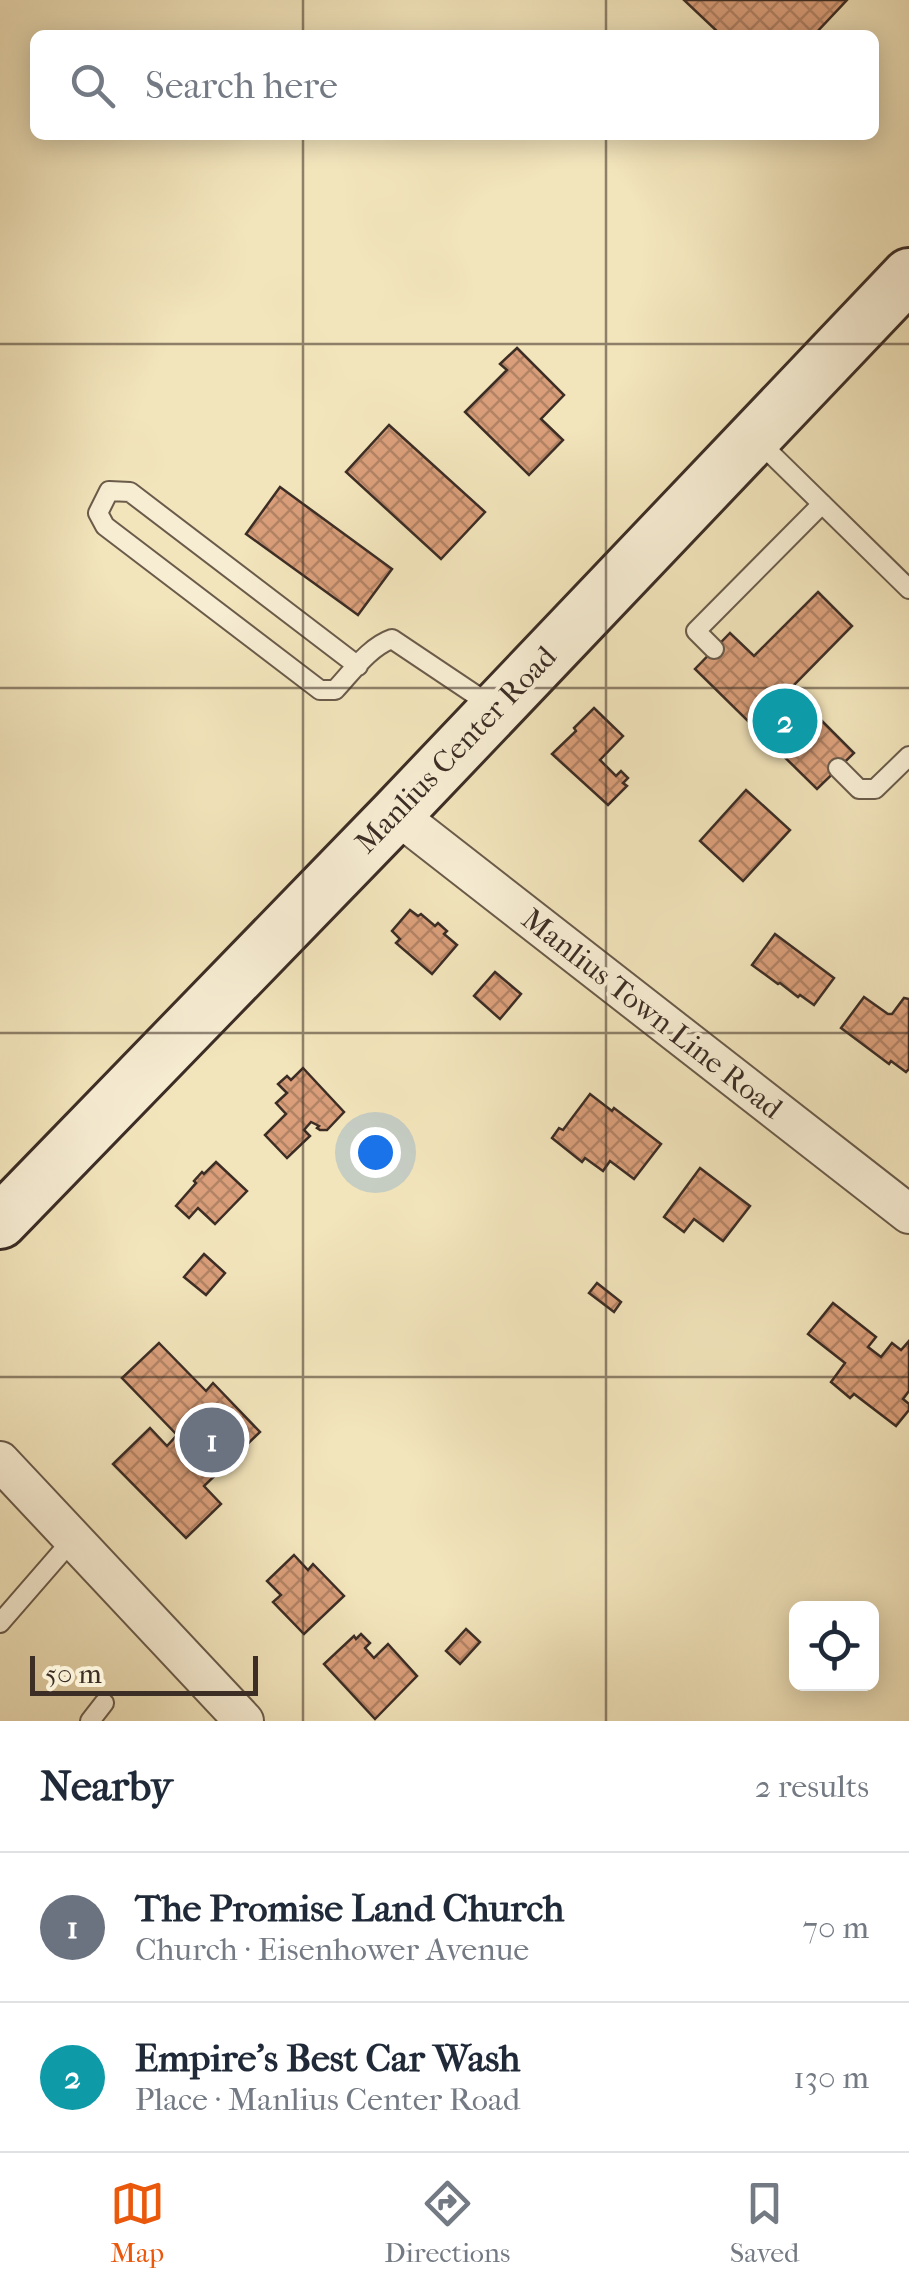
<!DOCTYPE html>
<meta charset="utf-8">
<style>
body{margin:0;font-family:"IM FELL French Canon",serif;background:#f6f6f7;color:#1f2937}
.controls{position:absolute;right:30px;bottom:30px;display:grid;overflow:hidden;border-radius:15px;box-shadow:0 5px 25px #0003}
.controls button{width:90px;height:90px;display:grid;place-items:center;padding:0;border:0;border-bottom:2px solid #e0e1e3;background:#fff;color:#1f2937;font:50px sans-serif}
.scale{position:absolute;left:30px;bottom:25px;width:228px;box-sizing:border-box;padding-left:10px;border:5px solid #3c2d25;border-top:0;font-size:28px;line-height:35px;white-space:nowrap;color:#3c2d25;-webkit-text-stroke:8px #f7edd3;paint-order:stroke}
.you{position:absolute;left:375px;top:1152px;width:35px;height:35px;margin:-25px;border:8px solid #fff;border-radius:50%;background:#1a73e8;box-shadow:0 0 0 15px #1a73e833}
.badge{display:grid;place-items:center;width:65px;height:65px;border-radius:50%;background:#ea580c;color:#fff;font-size:32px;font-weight:700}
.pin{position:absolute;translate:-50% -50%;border:5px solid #fff;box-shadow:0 2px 10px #0006}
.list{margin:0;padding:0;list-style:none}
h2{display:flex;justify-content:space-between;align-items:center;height:130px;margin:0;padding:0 40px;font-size:42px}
h2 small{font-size:32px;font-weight:400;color:#747a83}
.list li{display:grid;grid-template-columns:65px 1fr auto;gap:30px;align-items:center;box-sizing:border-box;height:150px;padding:0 40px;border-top:2px solid #e0e1e3}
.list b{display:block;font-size:38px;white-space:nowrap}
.list p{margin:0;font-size:32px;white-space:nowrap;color:#747a83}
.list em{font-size:32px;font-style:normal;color:#747a83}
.icon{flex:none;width:55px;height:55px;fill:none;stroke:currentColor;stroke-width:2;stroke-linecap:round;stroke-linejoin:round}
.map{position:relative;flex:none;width:909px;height:1721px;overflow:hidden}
.search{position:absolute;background:#fff;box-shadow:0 5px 25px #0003;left:30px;right:30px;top:30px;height:110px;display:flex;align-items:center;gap:25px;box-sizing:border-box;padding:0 35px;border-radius:15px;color:#747a83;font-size:38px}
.sheet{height:430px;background:#fff}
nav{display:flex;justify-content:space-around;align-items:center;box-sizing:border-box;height:140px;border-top:2px solid #e0e1e3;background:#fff;font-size:28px;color:#747a83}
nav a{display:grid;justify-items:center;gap:5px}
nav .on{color:#ea580c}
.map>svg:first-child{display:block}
.building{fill:url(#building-cross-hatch);stroke:#3c2d25;stroke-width:2.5}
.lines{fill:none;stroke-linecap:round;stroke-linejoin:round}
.service-casing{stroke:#6a5b4a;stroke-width:22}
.minor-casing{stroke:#6a5b4a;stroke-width:42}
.secondary-casing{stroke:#3c2d25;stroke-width:58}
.service{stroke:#f7edd3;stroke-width:18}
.minor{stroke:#f7edd3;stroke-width:38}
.secondary{stroke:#f7edd3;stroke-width:52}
.grid{fill:none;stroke:#3c2d25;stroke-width:2.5;stroke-opacity:0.55}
.labels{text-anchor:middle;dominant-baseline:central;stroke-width:8;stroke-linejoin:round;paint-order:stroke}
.street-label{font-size:30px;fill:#3c2d25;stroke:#f7edd3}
</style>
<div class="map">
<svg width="909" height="1721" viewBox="0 0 909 1721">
<defs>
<pattern id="building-cross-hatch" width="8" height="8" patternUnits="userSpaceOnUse" patternTransform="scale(2.5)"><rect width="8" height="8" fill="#da9f7a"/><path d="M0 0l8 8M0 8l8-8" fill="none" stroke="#b28264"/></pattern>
</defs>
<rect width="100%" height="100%" fill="#f2e4bb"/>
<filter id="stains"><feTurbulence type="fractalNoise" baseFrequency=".002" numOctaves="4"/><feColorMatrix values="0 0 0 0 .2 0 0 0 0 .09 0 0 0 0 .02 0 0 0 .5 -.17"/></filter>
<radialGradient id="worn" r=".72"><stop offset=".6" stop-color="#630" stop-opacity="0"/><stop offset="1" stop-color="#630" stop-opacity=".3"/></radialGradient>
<!-- building -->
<g class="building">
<path d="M684 0H847L814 35H721Z"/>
<path d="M517 348 564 395 541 419 563 440 529 475 465 412 507 370 500 364Z"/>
<path d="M389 425 485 512 441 559 346 472Z"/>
<path d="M280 487 392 569 358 615 246 534Z"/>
<path d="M818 592 852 626 790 689 854 753 817 789 695 669 730 633 754 656Z"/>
<path d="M594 708 623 736 600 760 616 776 621 771 628 778 623 783 627 786 608 805 552 754 576 731 574 728Z"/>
<path d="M746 790 790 830 743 881 700 841Z"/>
<path d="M410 910 418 916 421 914 435 926 438 923 447 931 444 934 457 945 432 974 396 943 400 939 392 931Z"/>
<path d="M775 934 834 978 814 1005 800 995 798 997 780 983 778 984 752 965Z"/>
<path d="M495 972 521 994 500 1019 474 996Z"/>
<path d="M864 997 888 1014H892L904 998 909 999V1069L906 1072 891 1061 889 1064 841 1028Z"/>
<path d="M303 1068 344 1112 327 1130H320L317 1128 319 1126 311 1122 304 1130 310 1136 287 1158 265 1135 286 1114 276 1103 287 1093 278 1084 287 1076 291 1080Z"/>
<path d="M590 1094 612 1111 614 1108 661 1144 634 1179 610 1161 603 1171 585 1158 582 1162 552 1138 559 1128 563 1130Z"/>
<path d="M216 1162 247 1191 215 1224 198 1208 189 1218 176 1206 196 1183 194 1181 202 1172 204 1174Z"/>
<path d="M700 1168 750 1206 723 1241 694 1219 684 1232 664 1217Z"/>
<path d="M204 1254 225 1273 206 1295 184 1277Z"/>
<path d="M597 1283 621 1302 614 1312 589 1293Z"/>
<path d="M833 1303 876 1337 868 1347 881 1357 892 1343 901 1350 909 1341V1391L903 1399 909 1404V1410L896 1426 854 1394 850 1398 831 1382 845 1363 808 1334Z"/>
<path d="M159 1343 206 1391 213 1383 260 1432 204 1486 221 1504 186 1538 113 1464 150 1428 167 1446 177 1435 122 1378Z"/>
<path d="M294 1555 308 1570 313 1564 344 1596 304 1634 273 1602 281 1595 267 1581Z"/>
<path d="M466 1629 480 1642 460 1664 446 1651Z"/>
<path d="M361 1634 370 1643 365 1648 374 1658 388 1644 417 1676 375 1719 324 1664 354 1636 356 1639Z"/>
</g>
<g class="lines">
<defs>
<g id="service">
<path d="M758 441 909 589"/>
<path d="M714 649 696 631 822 504"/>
<path d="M358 666 130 492 109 491 98 513 105 526 320 690H335C352 672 369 647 392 639L492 706"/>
<path d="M838 768 859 789H875L909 756"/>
<path d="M0 1623 73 1539"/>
<path d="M90 1721 104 1703"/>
</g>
<g id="minor">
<path d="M396 814 909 1214"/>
<path d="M0 1461 244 1721"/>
</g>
<path id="secondary" d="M0 1222 396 814 909 275"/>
</defs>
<!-- service casing -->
<use href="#service" class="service-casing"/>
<!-- minor casing -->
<use href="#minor" class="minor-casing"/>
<!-- secondary casing -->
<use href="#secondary" class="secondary-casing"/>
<!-- service -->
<use href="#service" class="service"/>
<!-- minor -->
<use href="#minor" class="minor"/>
<!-- secondary -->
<use href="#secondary" class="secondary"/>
</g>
<!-- grid -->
<path class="grid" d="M303 0V35M606 0V35M303 135V1721M606 135V1721M0 344H909M0 688H909M0 1033H909M0 1377H909"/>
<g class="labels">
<!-- street labels -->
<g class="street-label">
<text transform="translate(456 750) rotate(-46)">Manlius Center Road</text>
<text transform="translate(652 1014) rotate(38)">Manlius Town Line Road</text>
</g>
</g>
<rect width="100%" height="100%" filter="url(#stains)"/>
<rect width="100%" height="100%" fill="url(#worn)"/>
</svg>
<div class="controls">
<button><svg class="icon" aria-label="locate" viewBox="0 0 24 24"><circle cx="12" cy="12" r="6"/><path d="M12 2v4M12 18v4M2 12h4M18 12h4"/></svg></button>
</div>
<div class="scale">50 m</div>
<div class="you"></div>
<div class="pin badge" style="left:212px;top:1440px;background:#6b7280">1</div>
<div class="pin badge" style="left:785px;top:721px;background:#0f9aa8">2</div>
<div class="search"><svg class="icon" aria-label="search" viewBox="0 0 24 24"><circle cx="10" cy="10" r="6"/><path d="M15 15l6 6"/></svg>Search here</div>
</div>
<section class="sheet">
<h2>Nearby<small>2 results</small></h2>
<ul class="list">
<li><span class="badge" style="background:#6b7280">1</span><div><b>The Promise Land Church</b><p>Church · Eisenhower Avenue</p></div><em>70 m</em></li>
<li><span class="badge" style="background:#0f9aa8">2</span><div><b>Empire's Best Car Wash</b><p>Place · Manlius Center Road</p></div><em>130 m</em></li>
</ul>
</section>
<nav>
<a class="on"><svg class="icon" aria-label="map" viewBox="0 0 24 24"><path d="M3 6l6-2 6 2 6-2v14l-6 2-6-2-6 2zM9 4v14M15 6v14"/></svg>Map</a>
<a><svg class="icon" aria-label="directions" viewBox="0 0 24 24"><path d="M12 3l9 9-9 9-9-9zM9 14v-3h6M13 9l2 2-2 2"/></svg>Directions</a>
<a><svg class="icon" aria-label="saved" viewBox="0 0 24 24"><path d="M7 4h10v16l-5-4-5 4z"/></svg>Saved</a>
</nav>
